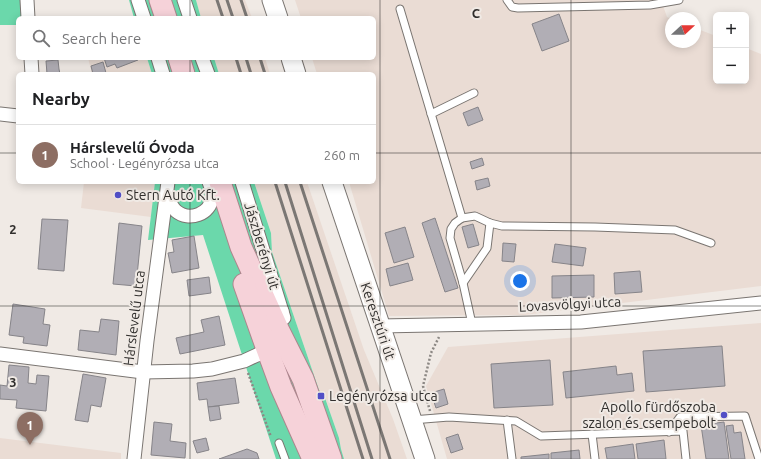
<!DOCTYPE html>
<meta charset="utf-8">
<style>
body{margin:0;font-family:Ubuntu,sans-serif;background:#f2f2f2;color:#202124}
.controls{position:absolute;right:12px;top:12px;display:grid;overflow:hidden;border-radius:6px;box-shadow:0 2px 10px #0003}
.controls button{width:36px;height:36px;display:grid;place-items:center;padding:0;border:0;border-bottom:1px solid #e0e0e0;background:#fff;color:#202124;font:20px sans-serif}
.compass{position:absolute;left:665px;top:12px;width:36px;height:36px;border-radius:50%;background:#fff;box-shadow:0 2px 10px #0003;rotate:69deg}
.you{position:absolute;left:520px;top:281px;width:14px;height:14px;margin:-10px;border:3px solid #fff;border-radius:50%;background:#1a73e8;box-shadow:0 0 0 6px #1a73e833}
.badge{display:grid;place-items:center;width:26px;height:26px;border-radius:50%;background:#d93025;color:#fff;font-size:13px;font-weight:700}
.pin{position:absolute;translate:-50% -33px;filter:drop-shadow(0 1px 2px #0008)}
.pin::after{content:'';position:absolute;top:21px;width:14px;height:12px;background:inherit;clip-path:polygon(0 0,100% 0,50% 100%)}
.list{margin:0;padding:0;list-style:none}
h2{display:flex;justify-content:space-between;align-items:center;height:52px;margin:0;padding:0 16px;font-size:17px}
h2 small{font-size:13px;font-weight:400;color:#757577}
.list li{display:grid;grid-template-columns:26px 1fr auto;gap:12px;align-items:center;box-sizing:border-box;height:60px;padding:0 16px;border-top:1px solid #e0e0e0}
.list b{display:block;font-size:15px;white-space:nowrap}
.list p{margin:0;font-size:13px;white-space:nowrap;color:#757577}
.list em{font-size:13px;font-style:normal;color:#757577}
.icon{flex:none;width:22px;height:22px;fill:none;stroke:currentColor;stroke-width:2;stroke-linecap:round;stroke-linejoin:round}
.map{position:relative;flex:none;width:761px;height:459px;overflow:hidden}
.search{position:absolute;background:#fff;box-shadow:0 2px 10px #0003;left:16px;top:16px;width:360px;height:44px;display:flex;align-items:center;gap:10px;box-sizing:border-box;padding:0 14px;border-radius:6px;color:#757577;font-size:15px}
.panel{position:absolute;background:#fff;box-shadow:0 2px 10px #0003;left:16px;top:72px;width:360px;height:112px;border-radius:6px}
.map>svg:first-child{display:block}
.built{fill:#eadcd4}
.green{fill:#6bd8ab}
.building{fill:#b1aeb5;stroke:#868489}
.lines{fill:none;stroke-linecap:round;stroke-linejoin:round}
.service-casing{stroke:#7a7571;stroke-width:9}
.minor-casing{stroke:#7a7571;stroke-width:15}
.secondary-casing{stroke:#7a7571;stroke-width:21}
.primary-casing{stroke:#ad858d;stroke-width:23}
.path{stroke:#8c8884;stroke-width:2.5;stroke-dasharray:2 2;stroke-linecap:butt}
.service{stroke:#fff;stroke-width:7}
.minor{stroke:#fff;stroke-width:13}
.secondary{stroke:#fff;stroke-width:19}
.primary{stroke:#f6d2d9;stroke-width:21}
.rail{stroke:#7b7774;stroke-width:3}
.grid{fill:none;stroke:#312f2d;stroke-width:1;stroke-opacity:0.55}
.poi-dot{fill:#514fc6;stroke:#f0eae5;stroke-width:1.5}
.labels{text-anchor:middle;dominant-baseline:central;stroke-width:4;stroke-linejoin:round;paint-order:stroke}
.poi-label{font-size:14px;fill:#312f2d;stroke:#f0eae5;text-anchor:start}
.street-label{font-size:14px;fill:#312f2d;stroke:#f0eae5}
.grid-label{font-size:13px;text-anchor:middle;font-weight:bold;fill:#312f2d;stroke:#f0eae5;stroke-width:4;stroke-linejoin:round;paint-order:stroke}
</style>
<div class="map">
<svg width="761" height="459" viewBox="0 0 761 459">
<rect width="100%" height="100%" fill="#f0eae5"/>
<!-- built -->
<g class="built">
<path d="M196 0H245L252 18H201Z"/>
<path d="M295 0H661L667 17 671 19V42H695V28L716 36V81H746V48L761 54V286L524 315 389 316 349 182H374V74H317L312 58H374V18H301Z"/>
<path d="M88 58H147L152 74H92Z"/>
<path d="M214 58H265L270 74H219Z"/>
<path d="M84 182H155L151 217 81 208Z"/>
<path d="M254 182H307L364 350 393 419 407 459H344L341 449 339 438 325 398 319 390 272 252 271 233Z"/>
<path d="M761 323V459H447L426 386 448 347Z"/>
<path d="M0 438 121 453V459H0Z"/>
</g>
<!-- green -->
<g class="green">
<path d="M0 0H32L33 18H18V25H0Z"/>
<path d="M129 0H196L201 18H134Z"/>
<path d="M147 58H214L219 74H152Z"/>
<path d="M155 182H254L271 233 272 252 319 390 325 398 339 438 341 449 344 459H276L203 235 148 240Z"/>
</g>
<!-- building -->
<g class="building">
<path d="M559 14 569 41 542 51 532 24Z"/>
<path d="M104 58H137L138 60 117 68 115 64 107 67Z"/>
<path d="M58 60 59 69 60 74H47L46 61Z"/>
<path d="M103 62 106 73 102 74H93L91 66Z"/>
<path d="M478 107 483 120 468 126 463 113Z"/>
<path d="M482 158 484 165 472 169 470 162Z"/>
<path d="M488 178 490 186 477 190 475 181Z"/>
<path d="M435 218 458 288 445 292 422 223Z"/>
<path d="M42 219 68 220 64 271 38 269Z"/>
<path d="M119 223 142 226 136 286 113 284Z"/>
<path d="M473 224 479 245 468 248 462 227Z"/>
<path d="M405 227 414 257 394 263 385 233Z"/>
<path d="M194 236 199 268 172 273 168 253 174 252 172 240Z"/>
<path d="M503 243 516 244 514 262 502 261Z"/>
<path d="M555 244 586 248 583 266 552 262Z"/>
<path d="M408 263 413 280 390 286 386 269Z"/>
<path d="M640 271 642 292 615 294 614 273Z"/>
<path d="M594 275V297L552 298V276Z"/>
<path d="M209 277 211 293 189 296 187 280Z"/>
<path d="M13 304 45 309 43 324 50 325 47 346 23 343 24 337 9 335Z"/>
<path d="M219 316 225 345 180 354 176 338 204 332 201 320Z"/>
<path d="M101 319 119 321 116 355 78 350 80 330 99 332Z"/>
<path d="M722 346 725 386 646 392 643 351Z"/>
<path d="M550 360 553 405 494 408 491 364Z"/>
<path d="M9 365 29 367 28 383 36 384 37 375 49 376 46 411 16 408 17 400 0 399V385L7 386Z"/>
<path d="M616 366 617 375 632 373 634 391 566 398 563 372Z"/>
<path d="M83 374 106 378 101 407 91 405 88 422 75 420Z"/>
<path d="M235 378 239 403 208 407 207 399 199 400 197 383Z"/>
<path d="M444 389 448 404 436 408 431 393Z"/>
<path d="M219 406 221 419 210 421 208 407Z"/>
<path d="M154 422 172 424 170 441 186 443 185 458 151 455Z"/>
<path d="M724 422 729 459H706L701 425Z"/>
<path d="M733 425 734 433 741 432 745 459H731L726 426Z"/>
<path d="M458 434 463 449 451 453 446 438Z"/>
<path d="M206 438 209 450 197 453 193 441Z"/>
<path d="M664 440 666 459H638L636 444Z"/>
<path d="M633 444 635 459H607L605 448Z"/>
<path d="M247 449 257 453 259 459H219Z"/>
<path d="M579 450 580 459H551V453Z"/>
<path d="M549 454V459H521V457Z"/>
</g>
<g class="lines">
<defs>
<g id="service">
<path d="M507 0 512 7 518 8 650 5 679 0"/>
<path d="M400 9 462 218 455 223 451 229 450 238 463 283 472 324"/>
<path d="M431 114 474 93"/>
<path d="M462 218 475 216 490 223 502 226 595 227 675 230 711 243"/>
<path d="M463 283 487 248 490 223"/>
<path d="M412 420 449 417 516 421 541 436 683 431 686 459"/>
<path d="M507 420 512 459"/>
<path d="M669 432 680 417 745 416 759 459"/>
<path d="M592 434 595 459"/>
<path d="M279 443 285 459"/>
</g>
<g id="minor">
<path d="M27 0 28 18"/>
<path d="M138 0 144 18"/>
<path d="M184 0 190 18"/>
<path d="M31 58 32 74"/>
<path d="M158 58 163 74"/>
<path d="M202 58 208 74"/>
<path d="M0 114 18 116"/>
<path d="M242 182 284 318"/>
<path d="M167 195C169 201 172 207 176 211 189 222 211 214 212 197 213 192 211 187 209 182"/>
<path d="M380 326 581 322 761 303"/>
<path d="M0 354 143 372 193 371 212 369 244 361 257 355 267 349 276 333 282 311"/>
<path d="M134 459 147 341 168 182"/>
</g>
<g id="secondary">
<path d="M272 0 278 18"/>
<path d="M291 58 296 74"/>
<path d="M332 182 425 459"/>
</g>
<g id="primary">
<path d="M160 0 166 18"/>
<path d="M179 58 184 74"/>
<path d="M220 182 241 247 278 329 303 379 331 459"/>
<path d="M244 284 267 349 281 387 313 459"/>
</g>
</defs>
<!-- service casing -->
<use href="#service" class="service-casing"/>
<!-- minor casing -->
<use href="#minor" class="minor-casing"/>
<!-- secondary casing -->
<use href="#secondary" class="secondary-casing"/>
<!-- primary casing -->
<use href="#primary" class="primary-casing"/>
<!-- path -->
<g class="path">
<path d="M248 373 271 437"/>
<path d="M430 411 423 386 431 353 439 337"/>
</g>
<!-- service -->
<use href="#service" class="service"/>
<!-- minor -->
<use href="#minor" class="minor"/>
<!-- secondary -->
<use href="#secondary" class="secondary"/>
<!-- primary -->
<use href="#primary" class="primary"/>
<!-- rail -->
<g class="rail">
<path d="M217 0 223 18"/>
<path d="M227 0 233 18"/>
<path d="M241 0 247 18"/>
<path d="M236 58 241 74"/>
<path d="M246 58 251 74"/>
<path d="M260 58 265 74"/>
<path d="M275 182 363 459"/>
<path d="M285 182 372 459"/>
<path d="M300 182 390 459"/>
</g>
</g>
<!-- grid -->
<path class="grid" d="M190 0V18M380 0V459M571 0V459M190 58V74M0 153H18M374 153H761M190 182V459M0 306H761"/>
<!-- markers -->
<g class="poi-dot">
<circle cx="118" cy="195" r="4"/>
<rect x="317" y="392" width="8" height="8" rx="2"/>
<circle cx="724" cy="415" r="4"/>
</g>
<g class="labels">
<!-- poi labels -->
<g class="poi-label">
<text x="126" y="195">Stern Autó Kft.</text>
<text x="329" y="396">Legényrózsa utca</text>
<text x="716" y="407" text-anchor="end">Apollo fürdőszoba<tspan x="716" dy="16">szalon és csempebolt</tspan></text>
</g>
<!-- street labels -->
<g class="street-label">
<text transform="translate(262 246) rotate(73)">Jászberényi út</text>
<text transform="translate(570 304) rotate(-3)">Lovasvölgyi utca</text>
<text transform="translate(134 318) rotate(-83)">Hárslevelű utca</text>
<text transform="translate(378 321) rotate(71)">Keresztúri út</text>
</g>
</g>
<g class="grid-label">
<text x="476" y="18">C</text>
<text x="13" y="234">2</text>
<text x="13" y="387">3</text>
</g>
</svg>
<div class="controls">
<button>+</button>
<button>−</button>
</div>
<svg class="compass" viewBox="-18 -18 36 36"><path d="M0-13l5 13h-10z" fill="#e53935"/><path d="M0 13l5-13h-10z" fill="#757577"/></svg>
<div class="you"></div>
<div class="pin badge" style="left:30px;top:445px;background:#8d6e63">1</div>
<div class="search"><svg class="icon" aria-label="search" viewBox="0 0 24 24"><circle cx="10" cy="10" r="6"/><path d="M15 15l6 6"/></svg>Search here</div>
<section class="panel">
<h2>Nearby<small></small></h2>
<ul class="list">
<li><span class="badge" style="background:#8d6e63">1</span><div><b>Hárslevelű Óvoda</b><p>School · Legényrózsa utca</p></div><em>260 m</em></li>
</ul>
</section>
</div>
